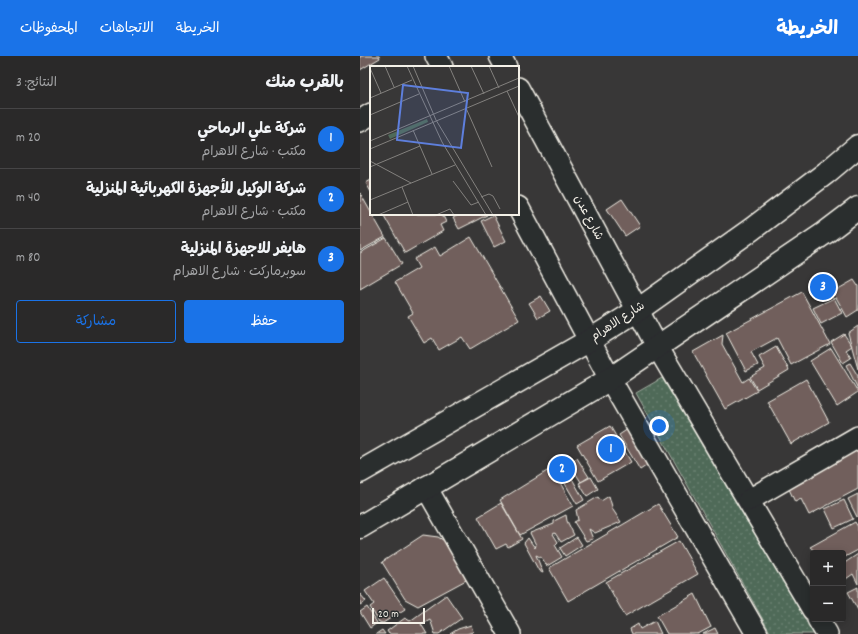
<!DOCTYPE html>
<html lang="ar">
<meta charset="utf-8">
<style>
body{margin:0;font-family:Dekko,"Playpen Sans Arabic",sans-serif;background:#363535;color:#f1f3f6;direction:rtl}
.controls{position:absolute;right:12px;bottom:12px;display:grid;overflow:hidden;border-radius:4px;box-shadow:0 2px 10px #0003}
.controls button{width:36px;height:36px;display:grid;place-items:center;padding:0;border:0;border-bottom:1px solid #464546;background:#2a2929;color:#f1f3f6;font:20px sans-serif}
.scale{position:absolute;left:12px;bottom:10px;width:53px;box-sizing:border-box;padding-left:4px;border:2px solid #f4f1e8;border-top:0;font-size:11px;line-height:14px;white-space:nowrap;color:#f4f1e8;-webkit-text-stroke:3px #2a2d2e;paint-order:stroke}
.you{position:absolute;left:299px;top:370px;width:14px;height:14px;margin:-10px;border:3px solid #fff;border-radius:50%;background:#1a73e8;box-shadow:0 0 0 6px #1a73e833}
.badge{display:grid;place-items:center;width:26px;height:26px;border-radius:50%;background:#1a73e8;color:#fff;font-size:13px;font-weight:700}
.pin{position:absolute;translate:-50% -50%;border:2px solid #fff;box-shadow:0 1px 4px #0006}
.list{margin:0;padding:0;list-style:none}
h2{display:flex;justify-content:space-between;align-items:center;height:52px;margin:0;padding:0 16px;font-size:17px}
h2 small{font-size:13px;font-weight:400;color:#a5a6a8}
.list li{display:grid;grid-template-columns:26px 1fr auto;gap:12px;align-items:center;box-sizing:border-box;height:60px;padding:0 16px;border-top:1px solid #464546}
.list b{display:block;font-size:15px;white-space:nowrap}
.list p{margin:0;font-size:13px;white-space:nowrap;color:#a5a6a8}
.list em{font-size:13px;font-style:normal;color:#a5a6a8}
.actions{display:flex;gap:8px;padding:12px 16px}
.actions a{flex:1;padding:9px 0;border:1px solid #1a73e8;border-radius:4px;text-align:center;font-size:14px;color:#1a73e8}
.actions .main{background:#1a73e8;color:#fff}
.map{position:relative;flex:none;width:498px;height:578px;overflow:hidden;direction:ltr}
header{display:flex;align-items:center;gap:24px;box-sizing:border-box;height:56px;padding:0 20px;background:#1a73e8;color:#fff}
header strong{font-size:19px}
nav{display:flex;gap:22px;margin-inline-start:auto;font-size:14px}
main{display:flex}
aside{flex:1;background:#2a2929}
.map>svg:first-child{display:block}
.grass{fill:url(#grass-dots);stroke:#a2aea0}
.building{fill:#715f5b;stroke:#f4f1e8}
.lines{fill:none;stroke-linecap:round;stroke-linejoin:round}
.street-casing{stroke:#f4f1e8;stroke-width:24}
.secondary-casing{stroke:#f4f1e8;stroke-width:25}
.street{stroke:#2a2d2e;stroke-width:21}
.secondary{stroke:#2a2d2e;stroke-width:22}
.labels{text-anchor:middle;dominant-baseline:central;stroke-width:4;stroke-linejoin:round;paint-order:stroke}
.street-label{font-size:12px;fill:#f4f1e8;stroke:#2a2d2e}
.inset-road{fill:none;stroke:#83817e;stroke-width:1}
.view{fill:#5e7fdd;fill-opacity:0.15;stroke:#5e7fdd;stroke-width:2}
.inset-edge{fill:none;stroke:#f4f1e8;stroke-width:2}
</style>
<header>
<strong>الخريطة</strong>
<nav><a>الخريطة</a><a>الاتجاهات</a><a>المحفوظات</a></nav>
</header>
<main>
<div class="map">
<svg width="498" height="578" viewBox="0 0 498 578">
<defs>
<pattern id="grass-dots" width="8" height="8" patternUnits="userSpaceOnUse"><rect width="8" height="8" fill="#4f6a59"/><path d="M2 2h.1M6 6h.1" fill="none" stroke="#698071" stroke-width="1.8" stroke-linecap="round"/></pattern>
</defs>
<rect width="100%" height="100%" fill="#383737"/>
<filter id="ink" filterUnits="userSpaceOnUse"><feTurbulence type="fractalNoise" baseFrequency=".025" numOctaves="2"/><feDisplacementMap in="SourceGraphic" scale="8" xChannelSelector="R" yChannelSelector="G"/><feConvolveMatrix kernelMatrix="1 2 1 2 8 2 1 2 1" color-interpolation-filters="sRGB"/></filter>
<g filter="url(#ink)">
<!-- grass -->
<path class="grass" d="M302 322 454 578H411L276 337Z"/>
<!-- building -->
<g class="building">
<path d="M0 0H19L20 2 0 14Z"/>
<path d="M11 124V136L6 127Z"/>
<path d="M0 137 25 181 0 195Z"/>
<path d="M262 143 280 170 265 180 247 153Z"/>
<path d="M23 158H82L86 166 80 169 83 175 45 197Z"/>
<path d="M100 158H127V159L99 173 93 162Z"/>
<path d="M133 159 146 185 134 191 121 165Z"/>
<path d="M111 181 159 264 110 293 102 281 79 294 72 282 64 287 48 260 53 257 35 226 59 212 54 203 75 191 80 200Z"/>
<path d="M26 182 42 208 0 233V197Z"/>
<path d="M494 224 498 230V254L487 261 473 236Z"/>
<path d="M442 236 470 288 431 309 417 282 391 296 398 309 386 315 366 277Z"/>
<path d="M181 240 190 255 178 262 169 247Z"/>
<path d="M474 242 482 257 461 268 453 252Z"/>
<path d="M498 270V313L488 277Z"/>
<path d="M484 278 492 290 486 294 491 302 483 307 471 286Z"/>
<path d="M363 279 362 288 383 326 389 322 397 335 365 353 333 296Z"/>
<path d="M416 291 429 314 397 333 390 321 405 312 399 301Z"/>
<path d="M471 292 498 336 477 350 450 305Z"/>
<path d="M490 307 498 320V333L486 309Z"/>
<path d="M446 323 469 366 431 388 407 345Z"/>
<path d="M250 370 271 406 238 425 217 389Z"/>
<path d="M268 373 289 408 280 414 259 379Z"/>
<path d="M498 391V433L449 459 441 443 435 446 429 433 445 425 444 419Z"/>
<path d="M217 402 229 421 221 426 209 407Z"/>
<path d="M205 410 224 444 217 448 197 414Z"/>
<path d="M192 412 213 450 160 479 140 444Z"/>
<path d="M231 421 238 433 227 440 219 427Z"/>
<path d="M498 438V460L497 461 488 443Z"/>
<path d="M249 440 253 454 261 466 235 477 229 473 233 483 226 485 214 466 218 464 216 454 238 441 241 445Z"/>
<path d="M484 444 493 463 474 472 465 453Z"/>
<path d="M141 447 162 483 148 491 146 488 136 493 118 461Z"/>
<path d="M298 448 318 481 208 545 189 512Z"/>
<path d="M206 459 207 465 214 479 201 486 195 477 193 478 198 486 195 489 202 501 187 510 182 502 176 499 183 517 179 515 164 487 168 482 175 492 176 489 170 477 194 468V465Z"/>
<path d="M495 466 498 471V494L483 502V497H457L450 491Z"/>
<path d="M63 479 78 481 88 487 108 523 58 550 45 543 22 506Z"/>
<path d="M217 481 222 489 205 500 200 492Z"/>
<path d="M319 485 338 518 265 560 246 526Z"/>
<path d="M498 498V528L493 518 483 525V508Z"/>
<path d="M24 522 45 553 23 567 19 566 10 551 14 548 5 535Z"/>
<path d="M498 531V554L488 536Z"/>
<path d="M0 538 6 545 0 549Z"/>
<path d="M335 538 351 571 338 578H307L297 560Z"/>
<path d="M86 539 102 562 79 578H75L70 563 61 568 67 578H29L27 575 45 562 50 565Z"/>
<path d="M7 551 17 567 10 572 0 556Z"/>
<path d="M295 565 301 578H272L270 573 278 568 280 573Z"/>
<path d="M111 569 113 576 106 578H90L98 573Z"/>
<path d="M355 572 358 578H343Z"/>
<path d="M22 574 25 578H16Z"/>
</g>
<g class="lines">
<defs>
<g id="street">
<path d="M76 0 82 11"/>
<path d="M140 0 146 11"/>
<path d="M158 32 298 292 453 554"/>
<path d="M0 65 11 58"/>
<path d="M158 151 250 323 397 578"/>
<path d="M66 431 150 578"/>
<path d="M389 444 498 381"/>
<path d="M458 563 467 578"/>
</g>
<g id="secondary">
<path d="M0 416 230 284 278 254 392 173 466 117 498 90"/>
<path d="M0 471 250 323 465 177 498 152"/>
</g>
</defs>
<!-- street casing -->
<use href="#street" class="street-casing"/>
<!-- secondary casing -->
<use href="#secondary" class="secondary-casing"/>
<!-- street -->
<use href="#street" class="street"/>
<!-- secondary -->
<use href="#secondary" class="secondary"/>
</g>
</g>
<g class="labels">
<!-- street labels -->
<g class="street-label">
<text transform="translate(228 162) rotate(62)">شارع عدن</text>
<text transform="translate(258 266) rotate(-33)">شارع الاهرام</text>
</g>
</g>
<!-- overview -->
<g transform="translate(10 10)">
<rect width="149" height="149" fill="#383737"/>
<path d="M57 53 58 56 20 73 18 69Z" fill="#4f6a59"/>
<path class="inset-road" d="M15 0 24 21M37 0 72 76 116 149M43 0 66 54 123 149M79 0 95 36M101 0 114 28M119 0 129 22M0 2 11 27M137 25 149 51M0 32 42 14M96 42 122 101M0 49 49 28M43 64 62 108M0 75 149 12M0 83 149 20M0 95 41 117M0 101 50 80M83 115 101 139 109 136M32 121 43 149M111 131 119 128 123 130 130 143M0 134 85 99M8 149 38 136M66 149 80 143 84 149"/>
<path class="view" d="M33 19 98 27 91 82 27 74Z"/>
<rect width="149" height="149" class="inset-edge"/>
</g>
</svg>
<div class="controls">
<button>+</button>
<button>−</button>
</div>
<div class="scale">20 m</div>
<div class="you"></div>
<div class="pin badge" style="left:251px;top:393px">1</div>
<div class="pin badge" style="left:202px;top:413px">2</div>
<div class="pin badge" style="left:463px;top:231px">3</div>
</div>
<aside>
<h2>بالقرب منك<small>النتائج: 3</small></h2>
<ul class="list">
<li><span class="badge">1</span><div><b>شركة علي الرماحي</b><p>مكتب · شارع الاهرام</p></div><em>20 m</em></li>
<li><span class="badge">2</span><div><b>شركة الوكيل للأجهزة الكهربائية المنزلية</b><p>مكتب · شارع الاهرام</p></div><em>40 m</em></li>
<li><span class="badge">3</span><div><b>هايفر للاجهزة المنزلية</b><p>سوبرماركت · شارع الاهرام</p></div><em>80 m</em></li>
</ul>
<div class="actions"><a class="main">حفظ</a><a>مشاركة</a></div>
</aside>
</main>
